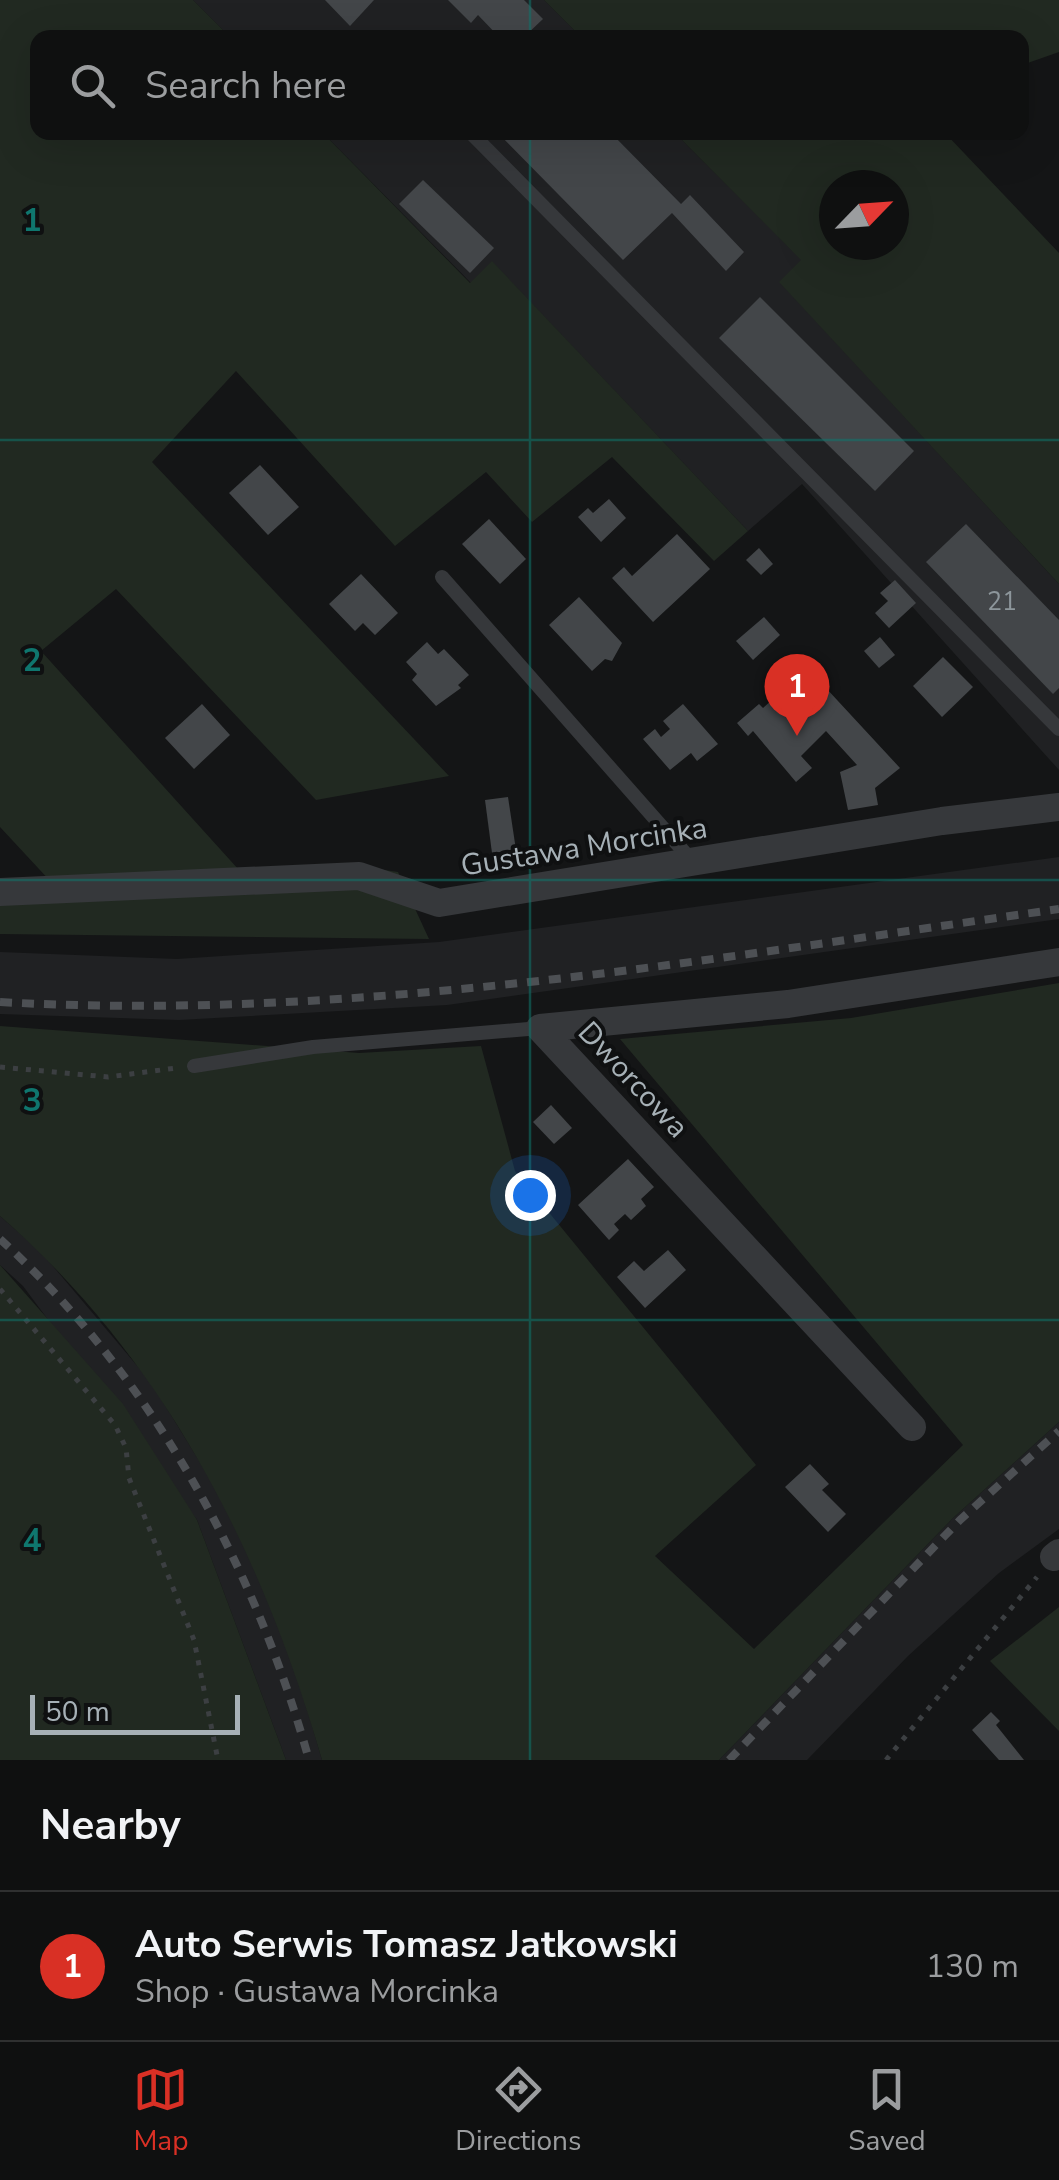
<!DOCTYPE html>
<meta charset="utf-8">
<style>
body{margin:0;font-family:"Nunito Sans",sans-serif;background:#181919;color:#f1f3f6}
.compass{position:absolute;left:819px;top:170px;width:90px;height:90px;border-radius:50%;background:#0f1010;box-shadow:0 10px 40px #0002;rotate:65deg}
.scale{position:absolute;left:30px;bottom:25px;width:210px;box-sizing:border-box;padding-left:10px;border:5px solid #a6b0b6;border-top:0;font-size:28px;line-height:35px;white-space:nowrap;color:#a6b0b6;-webkit-text-stroke:8px #0f1011;paint-order:stroke}
.you{position:absolute;left:530px;top:1195px;width:35px;height:35px;margin:-25px;border:8px solid #fff;border-radius:50%;background:#1a73e8;box-shadow:0 0 0 15px #1a73e833}
.badge{display:grid;place-items:center;width:65px;height:65px;border-radius:50%;background:#d93025;color:#fff;font-size:32px;font-weight:700}
.pin{position:absolute;translate:-50% -82px;filter:drop-shadow(0 2px 5px #0008)}
.pin::after{content:'';position:absolute;top:52px;width:35px;height:30px;background:inherit;clip-path:polygon(0 0,100% 0,50% 100%)}
.list{margin:0;padding:0;list-style:none}
h2{display:flex;justify-content:space-between;align-items:center;height:130px;margin:0;padding:0 40px;font-size:42px}
h2 small{font-size:32px;font-weight:400;color:#9b9d9f}
.list li{display:grid;grid-template-columns:65px 1fr auto;gap:30px;align-items:center;box-sizing:border-box;height:150px;padding:0 40px;border-top:2px solid #2f3030}
.list b{display:block;font-size:38px;white-space:nowrap}
.list p{margin:0;font-size:32px;white-space:nowrap;color:#9b9d9f}
.list em{font-size:32px;font-style:normal;color:#9b9d9f}
.icon{flex:none;width:55px;height:55px;fill:none;stroke:currentColor;stroke-width:2;stroke-linecap:round;stroke-linejoin:round}
.map{position:relative;flex:none;width:1059px;height:1760px;overflow:hidden}
.search{position:absolute;background:#0f1010;box-shadow:0 10px 40px #0002;left:30px;right:30px;top:30px;height:110px;display:flex;align-items:center;gap:25px;box-sizing:border-box;padding:0 35px;border-radius:20px;color:#9b9d9f;font-size:38px}
.sheet{height:280px;background:#0f1010}
nav{display:flex;justify-content:space-around;align-items:center;box-sizing:border-box;height:140px;border-top:2px solid #2f3030;background:#0f1010;font-size:28px;color:#9b9d9f}
nav a{display:grid;justify-items:center;gap:5px}
nav .on{color:#d93025}
.map>svg:first-child{display:block}
.built{fill:#202123}
.green{fill:#212921;fill-rule:evenodd}
.building{fill:#434649}
.lines{fill:none;stroke-linecap:round;stroke-linejoin:round}
.path{stroke:#3c3f42;stroke-width:5;stroke-dasharray:5 8;stroke-linecap:butt}
.lane{stroke:#36383b;stroke-width:14}
.street{stroke:#36383b;stroke-width:28}
.rail{stroke:#4d5054;stroke-width:8;stroke-dasharray:12 10;stroke-linecap:butt}
.grid{fill:none;stroke:#0f766e;stroke-width:2.5;stroke-opacity:0.55}
.labels{text-anchor:middle;dominant-baseline:central;stroke-width:8;stroke-linejoin:round;paint-order:stroke}
.number-label{font-size:25px;fill:#8d969b}
.street-label{font-size:30px;fill:#a6b0b6;stroke:#0f1011}
.grid-label{font-size:32px;text-anchor:middle;font-weight:bold;fill:#0f766e;stroke:#0f1011;stroke-width:8;stroke-linejoin:round;paint-order:stroke}
</style>
<div class="map">
<svg width="1059" height="1760" viewBox="0 0 1059 1760">
<rect width="100%" height="100%" fill="#141516"/>
<!-- built -->
<g class="built">
<path d="M193 0H544L581 37H230Z"/>
<path d="M323 133H675L802 260 780 282 1059 584V770L802 484 748 531 492 262 471 283Z"/>
<path d="M1059 857V919L447 1005 179 1020 0 1014V952L177 959 439 942Z"/>
<path d="M0 1216 41 1252 150 1381 232 1514 294 1664 322 1760H286L197 1520 23 1286 0 1265Z"/>
<path d="M1059 1422V1529L999 1573 908 1656 807 1760H719L953 1518Z"/>
</g>
<!-- green -->
<g class="green">
<path d="M0 0H193L230 37 38 38V132L323 133 470 283 492 261 748 531 714 561 612 457 532 522 486 472 395 546 236 371 152 462 449 776 316 800 116 589 41 651 239 870 357 866 398 872 429 939 0 934V884L52 883 0 827Z"/>
<path d="M544 0H1059V52L1022 65V38L581 37Z"/>
<path d="M675 133H945L1059 253V584L779 282 801 260ZM834 185H894V245H834Z"/>
<path d="M1059 983V1422L953 1518 719 1760H322C262 1552 166 1361 0 1216V1026L359 1053 481 1046 515 1171 756 1465 655 1556 754 1649 963 1445 620 1039 851 1018Z"/>
<path d="M0 1265 123 1404 197 1520 286 1760H0Z"/>
<path d="M1059 1607V1731L990 1661Z"/>
</g>
<!-- building -->
<g class="building">
<path d="M325 0H374L350 26Z"/>
<path d="M448 0H524L543 19 523 38H500L478 15 471 23Z"/>
<path d="M497 132H610L681 204 690 195 744 252 726 271 672 213 623 260Z"/>
<path d="M423 180 494 248 470 273 399 204Z"/>
<path d="M760 297 914 451 875 491 719 338Z"/>
<path d="M260 465 299 507 268 535 229 493Z"/>
<path d="M609 499 626 518 601 542 578 517 588 508 593 513Z"/>
<path d="M489 519 526 559 500 584 462 544Z"/>
<path d="M966 524 1059 620V688L1053 694 926 562Z"/>
<path d="M677 534 710 569 653 622 612 578 624 567 632 576Z"/>
<path d="M759 548 773 564 761 575 746 560Z"/>
<path d="M361 574 398 613 375 635 363 623 355 631 329 604Z"/>
<path d="M895 580 916 603 889 628 875 613 888 601 880 593Z"/>
<path d="M579 597 622 643 612 661 605 659 592 671 549 625Z"/>
<path d="M764 617 780 635 753 660 736 641Z"/>
<path d="M880 637 895 655 879 668 864 651Z"/>
<path d="M427 642 438 654 444 649 469 675 458 685 461 688 436 706 412 680 417 674 406 662Z"/>
<path d="M943 657 973 687 942 717 913 686Z"/>
<path d="M813 674 900 768 875 788 878 805 848 810 840 772 857 765 826 731 801 756 812 768 796 782 753 731 748 736 737 723 759 704 763 708 773 699 779 705Z"/>
<path d="M202 704 230 735 194 769 165 738Z"/>
<path d="M683 704 718 744 697 761 691 753 670 770 643 739 655 729 661 737 670 729 663 721Z"/>
<path d="M508 797 516 850 492 853 485 800Z"/>
<path d="M551 1105 572 1128 554 1144 533 1122Z"/>
<path d="M628 1159 654 1187 641 1199 646 1206 631 1220 625 1214 614 1224 619 1230 609 1240 578 1205Z"/>
<path d="M668 1250 686 1270 645 1308 617 1277 634 1261 644 1271Z"/>
<path d="M810 1464 829 1484 822 1490 846 1514 828 1532 785 1487Z"/>
<path d="M991 1712 1000 1721 996 1725 1024 1760H999L972 1730Z"/>
</g>
<g class="lines">
<!-- path -->
<g class="path">
<path d="M0 1067 108 1077 176 1068"/>
<path d="M0 1289 115 1425 126 1448 129 1478 194 1640 218 1760"/>
<path d="M886 1760 1037 1577"/>
</g>
<!-- lane -->
<g class="lane">
<path d="M470 132 1059 729"/>
<path d="M442 577 693 862"/>
<path d="M194 1066 313 1047 540 1028"/>
</g>
<!-- street -->
<g class="street">
<path d="M0 892 359 876 439 903 942 821 1059 807"/>
<path d="M912 1427 540 1028 788 1004 1059 962"/>
<path d="M1054 1557 1059 1553"/>
</g>
<!-- rail -->
<g class="rail">
<path d="M0 1002C358 1022 706 959 1059 909"/>
<path d="M0 1239C151 1376 255 1565 309 1760"/>
<path d="M729 1760 960 1520 1059 1431"/>
</g>
</g>
<!-- grid -->
<path class="grid" d="M530 0V38M530 132V1760M0 440H1059M0 880H1059M0 1320H1059"/>
<g class="labels">
<!-- number labels -->
<g class="number-label">
<text x="1002" y="602">21</text>
</g>
<!-- street labels -->
<g class="street-label">
<text transform="translate(584 847) rotate(-9)">Gustawa Morcinka</text>
<text transform="translate(633 1080) rotate(47)">Dworcowa</text>
</g>
</g>
<g class="grid-label">
<text x="32" y="231">1</text>
<text x="32" y="671">2</text>
<text x="32" y="1111">3</text>
<text x="32" y="1551">4</text>
</g>
</svg>
<svg class="compass" viewBox="-18 -18 36 36"><path d="M0-13l5 13h-10z" fill="#e53935"/><path d="M0 13l5-13h-10z" fill="#9b9d9f"/></svg>
<div class="scale">50 m</div>
<div class="you"></div>
<div class="pin badge" style="left:797px;top:736px">1</div>
<div class="search"><svg class="icon" aria-label="search" viewBox="0 0 24 24"><circle cx="10" cy="10" r="6"/><path d="M15 15l6 6"/></svg>Search here</div>
</div>
<section class="sheet">
<h2>Nearby<small></small></h2>
<ul class="list">
<li><span class="badge">1</span><div><b>Auto Serwis Tomasz Jatkowski</b><p>Shop · Gustawa Morcinka</p></div><em>130 m</em></li>
</ul>
</section>
<nav>
<a class="on"><svg class="icon" aria-label="map" viewBox="0 0 24 24"><path d="M3 6l6-2 6 2 6-2v14l-6 2-6-2-6 2zM9 4v14M15 6v14"/></svg>Map</a>
<a><svg class="icon" aria-label="directions" viewBox="0 0 24 24"><path d="M12 3l9 9-9 9-9-9zM9 14v-3h6M13 9l2 2-2 2"/></svg>Directions</a>
<a><svg class="icon" aria-label="saved" viewBox="0 0 24 24"><path d="M7 4h10v16l-5-4-5 4z"/></svg>Saved</a>
</nav>
